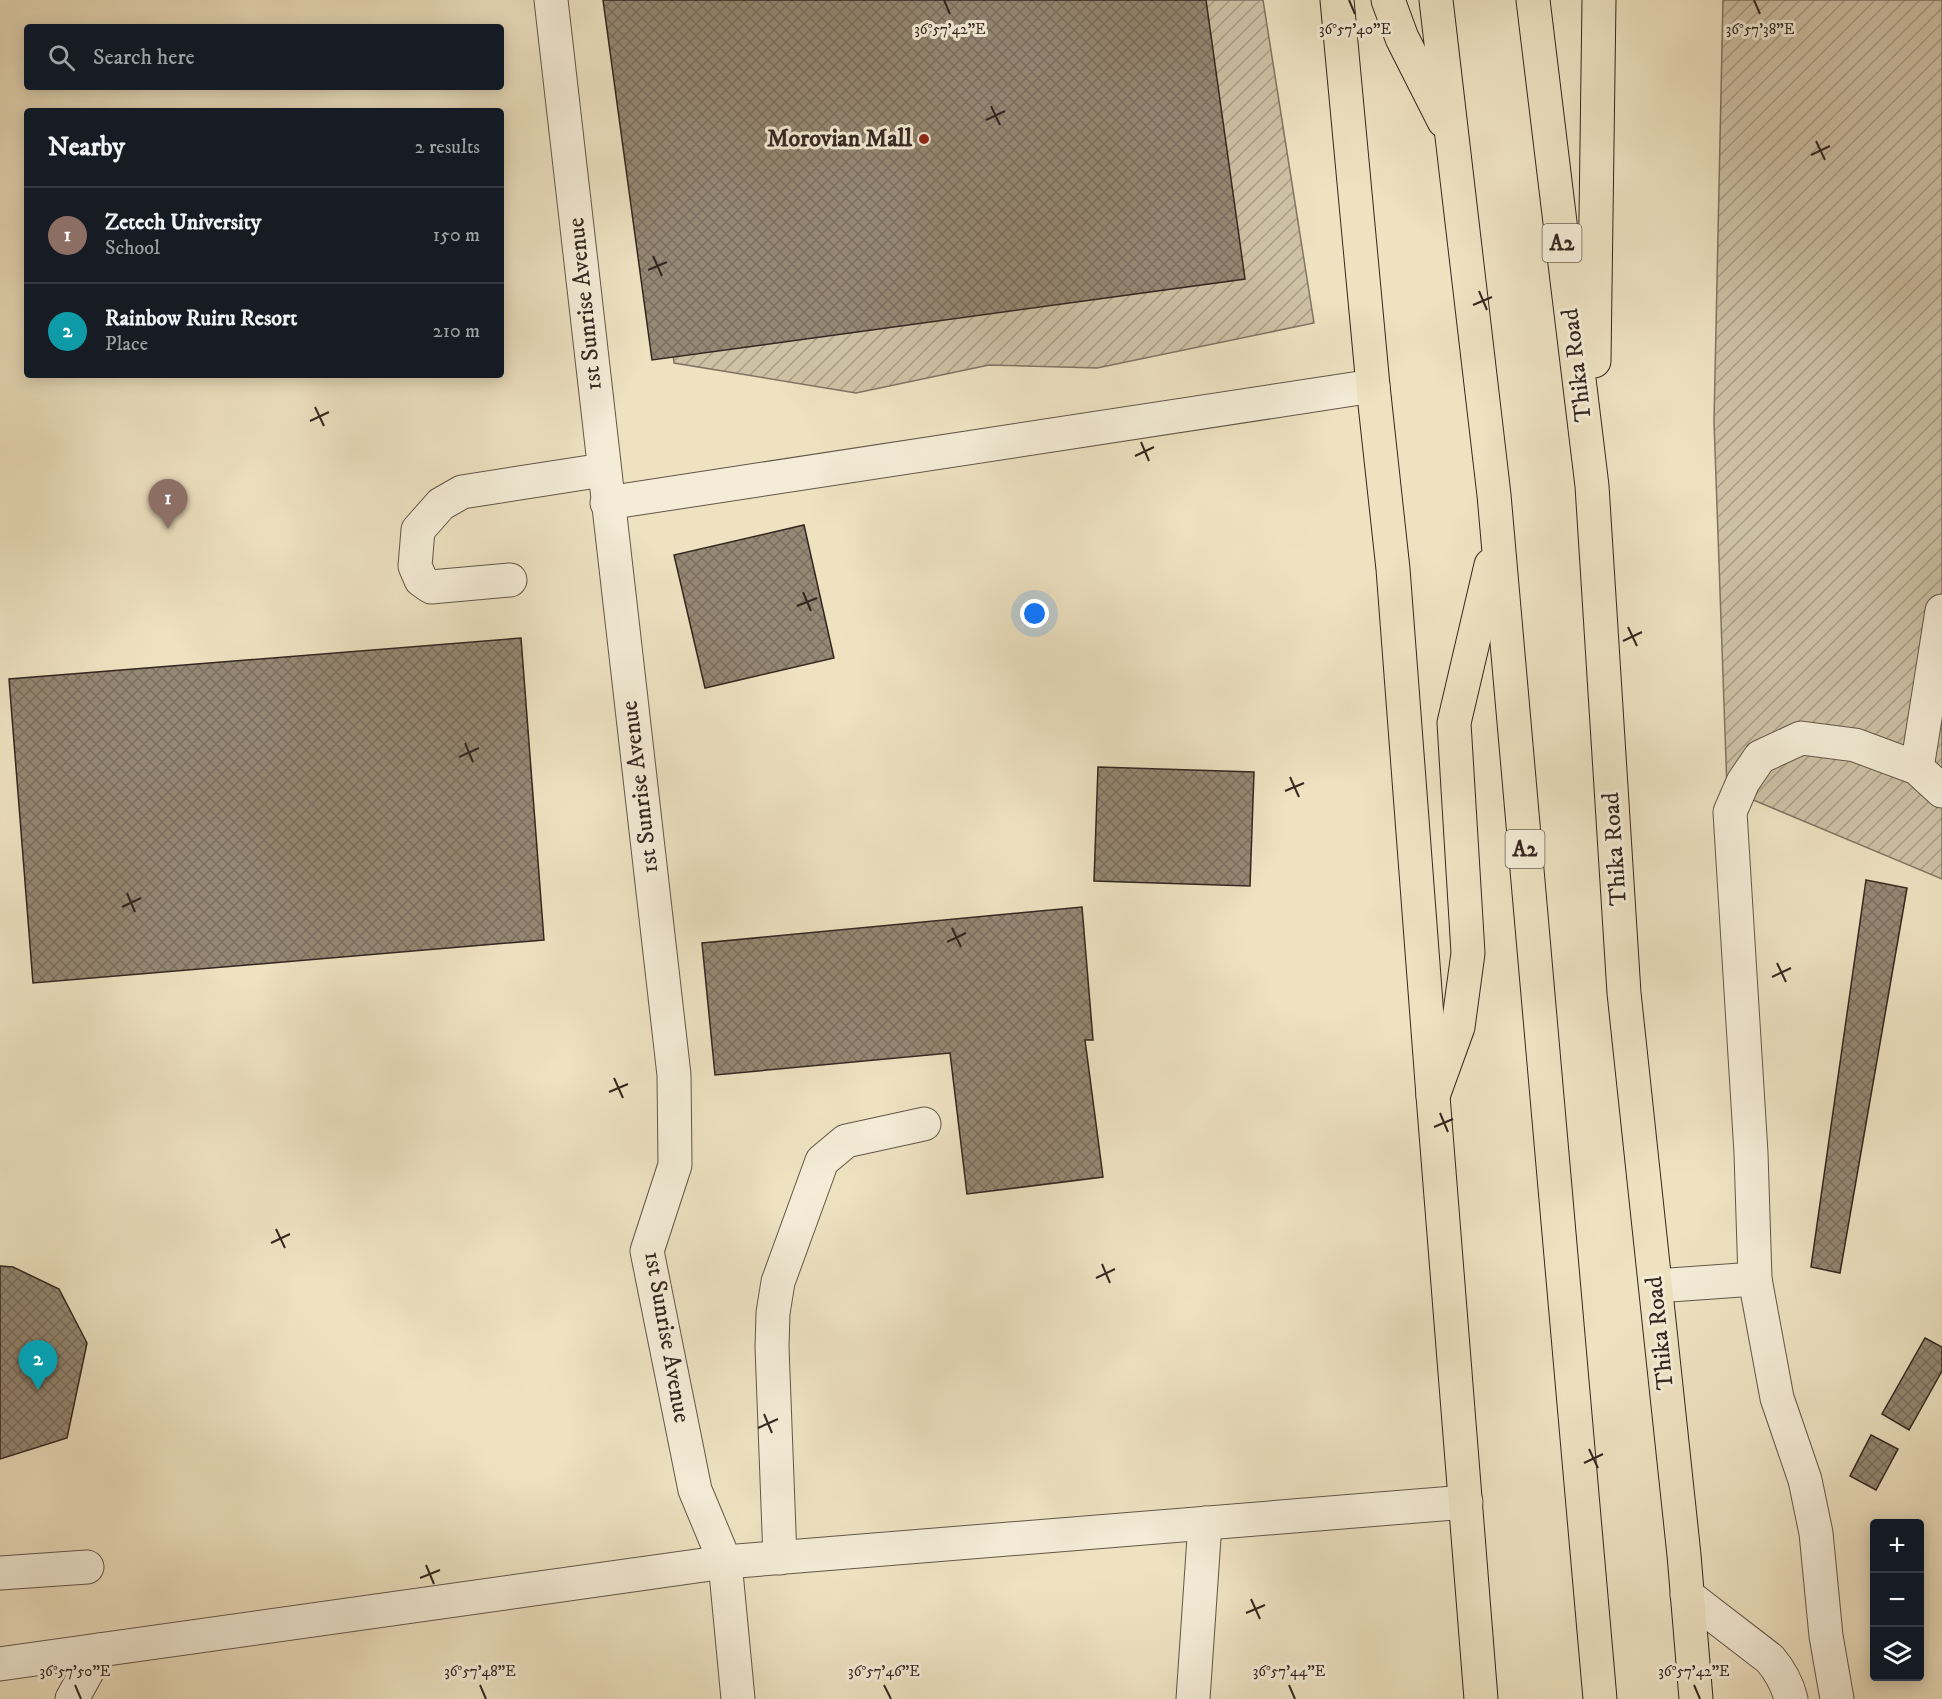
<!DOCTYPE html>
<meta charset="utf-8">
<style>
body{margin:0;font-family:"IM FELL DW Pica",serif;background:#242831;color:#f1f3f6}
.controls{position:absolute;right:18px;bottom:18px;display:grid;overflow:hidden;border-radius:6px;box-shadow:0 3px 15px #0003}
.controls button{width:54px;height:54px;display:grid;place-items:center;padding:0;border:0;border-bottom:2px solid #363941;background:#171b24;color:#f1f3f6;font:30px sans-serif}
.you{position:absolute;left:1035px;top:614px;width:21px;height:21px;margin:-15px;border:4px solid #fff;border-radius:50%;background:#1a73e8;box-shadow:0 0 0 9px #1a73e833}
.badge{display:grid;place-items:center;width:39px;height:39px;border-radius:50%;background:#2563eb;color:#fff;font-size:20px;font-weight:700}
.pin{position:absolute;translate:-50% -50px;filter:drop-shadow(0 2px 3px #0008)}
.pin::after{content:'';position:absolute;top:32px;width:21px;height:18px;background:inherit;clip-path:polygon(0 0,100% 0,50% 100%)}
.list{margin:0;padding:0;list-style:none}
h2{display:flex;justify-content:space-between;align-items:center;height:78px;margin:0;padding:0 24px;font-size:26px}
h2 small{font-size:20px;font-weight:400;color:#9ea1a6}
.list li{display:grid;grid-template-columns:39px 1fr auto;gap:18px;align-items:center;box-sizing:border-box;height:96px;padding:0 24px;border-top:2px solid #363941}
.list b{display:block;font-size:22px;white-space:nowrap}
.list p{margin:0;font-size:20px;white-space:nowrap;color:#9ea1a6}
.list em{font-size:20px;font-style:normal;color:#9ea1a6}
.icon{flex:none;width:33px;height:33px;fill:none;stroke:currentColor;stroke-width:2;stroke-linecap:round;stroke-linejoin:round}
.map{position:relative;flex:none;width:1942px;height:1699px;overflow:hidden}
.search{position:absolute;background:#171b24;box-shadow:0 3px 15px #0003;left:24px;top:24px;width:480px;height:66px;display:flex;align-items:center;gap:15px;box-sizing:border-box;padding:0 21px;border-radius:6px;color:#9ea1a6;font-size:22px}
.panel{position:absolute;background:#171b24;box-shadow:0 3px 15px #0003;left:24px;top:108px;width:480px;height:270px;border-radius:6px}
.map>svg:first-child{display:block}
.garden{fill:url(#garden-furrows);stroke:#817464;stroke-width:1.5}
.building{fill:url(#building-cross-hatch);stroke:#342721;stroke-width:1.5}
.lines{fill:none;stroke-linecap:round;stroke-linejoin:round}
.minor-casing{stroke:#625649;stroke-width:35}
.major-casing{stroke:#342721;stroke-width:35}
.highway-casing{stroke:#342721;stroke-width:35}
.minor{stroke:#f4ecd7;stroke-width:33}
.major{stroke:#eee2c1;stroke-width:33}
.highway{stroke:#eee2c1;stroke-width:33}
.ticks{fill:none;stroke:#342721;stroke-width:2}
.poi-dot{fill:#8f2418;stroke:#f4ecd7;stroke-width:2}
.labels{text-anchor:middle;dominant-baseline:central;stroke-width:6;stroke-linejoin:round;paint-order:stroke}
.shield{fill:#f4ecd7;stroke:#6e6258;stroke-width:1.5}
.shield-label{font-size:22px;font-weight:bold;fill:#342721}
.poi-label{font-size:24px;font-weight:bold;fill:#342721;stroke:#f4ecd7;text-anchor:end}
.street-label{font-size:24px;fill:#342721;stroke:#f4ecd7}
.ticks-label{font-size:15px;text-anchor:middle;fill:#342721;stroke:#f4ecd7;stroke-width:6;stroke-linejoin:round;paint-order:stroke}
</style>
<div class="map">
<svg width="1942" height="1699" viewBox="0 0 1942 1699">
<defs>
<pattern id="garden-furrows" width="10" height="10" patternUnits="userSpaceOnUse" patternTransform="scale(1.5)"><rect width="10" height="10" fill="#cec2a6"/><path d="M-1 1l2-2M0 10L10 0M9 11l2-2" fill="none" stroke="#a89e87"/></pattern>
<pattern id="building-cross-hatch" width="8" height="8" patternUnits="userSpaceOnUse" patternTransform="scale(1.5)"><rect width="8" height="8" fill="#958874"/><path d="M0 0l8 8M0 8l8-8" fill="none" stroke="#7a6f5f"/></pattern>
</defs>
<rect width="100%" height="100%" fill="#eee2c1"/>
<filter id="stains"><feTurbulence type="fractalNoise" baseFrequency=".00333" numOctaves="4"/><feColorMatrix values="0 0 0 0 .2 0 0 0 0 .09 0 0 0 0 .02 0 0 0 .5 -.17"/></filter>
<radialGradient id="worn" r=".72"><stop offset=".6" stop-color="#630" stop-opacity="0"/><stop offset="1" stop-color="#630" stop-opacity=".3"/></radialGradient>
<!-- garden -->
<g class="garden">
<path d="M634 0H1263L1314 323 1097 368 989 365 856 393 674 363Z"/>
<path d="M1723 0H1942V879L1727 789 1714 422Z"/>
</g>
<!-- building -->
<g class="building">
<path d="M603 0H1206L1245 279 652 360Z"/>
<path d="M804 525 834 658 705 688 674 555Z"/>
<path d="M521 638 544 940 33 983 9 679Z"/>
<path d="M1098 767 1254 772 1250 886 1094 881Z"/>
<path d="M1866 880 1907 888 1840 1273 1811 1267Z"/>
<path d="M1082 907 1093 1040H1085L1103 1177 967 1194 950 1053 715 1075 702 943Z"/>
<path d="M0 1266 13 1267 59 1289 87 1343 67 1438 0 1459Z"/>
<path d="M1925 1338 1942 1347V1371L1909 1430 1882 1414Z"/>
<path d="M1871 1435 1898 1449 1876 1490 1850 1476Z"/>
</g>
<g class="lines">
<defs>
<g id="minor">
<path d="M551 0 674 1075 675 1165 647 1251 695 1490 725 1562 738 1699"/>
<path d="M607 503 1373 386"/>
<path d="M510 580 431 587 421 580 415 566 418 530 441 504 462 492 603 470"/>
<path d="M1917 768 1942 611"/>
<path d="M1656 1286 1755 1279"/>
<path d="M780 1558 772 1347 773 1313 778 1282 822 1161 846 1141 924 1124"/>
<path d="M0 1573 87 1567"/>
<path d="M1687 1595 1770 1659C1781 1672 1787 1683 1791 1699"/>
<path d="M0 1664 725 1562 1466 1502"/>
<path d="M72 1699 99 1650"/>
<path d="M1193 1699 1205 1523"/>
<path d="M1837 1699 1826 1636 1816 1533 1805 1480 1777 1398 1755 1279 1751 1153 1730 812 1743 782 1760 757 1801 738 1855 745 1917 768 1942 791"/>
</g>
<path id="major" d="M1337 0 1373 386 1393 569 1433 1096 1481 1699"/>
<g id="highway">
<path d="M1388 0 1402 38 1444 121"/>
<path d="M1436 0 1494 495 1600 1699"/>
<path d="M1533 0 1592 486 1624 993 1684 1555 1696 1699"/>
<path d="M1594 361 1599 0"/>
<path d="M1433 1096 1458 1027 1468 953 1454 723 1491 565"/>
</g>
</defs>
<!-- minor casing -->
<use href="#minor" class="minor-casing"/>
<!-- major casing -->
<use href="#major" class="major-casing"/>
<!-- highway casing -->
<use href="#highway" class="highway-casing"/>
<!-- minor -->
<use href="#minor" class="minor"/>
<!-- major -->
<use href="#major" class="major"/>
<!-- highway -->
<use href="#highway" class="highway"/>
</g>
<!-- ticks -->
<path class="ticks" d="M944 0 950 14M1349 0 1355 14M1754 0 1760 14M991 106 1000 125M986 120 1005 111M1816 141 1825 160M1811 155 1830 146M653 256 662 276M648 270 667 262M1479 291 1487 310M1473 305 1492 297M315 407 324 426M310 421 329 412M1141 442 1149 461M1135 456 1154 447M803 592 811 611M797 606 817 598M1628 627 1637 646M1623 641 1642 632M465 743 473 762M459 757 479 748M1290 777 1299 797M1285 791 1304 783M127 893 135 912M122 907 141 898M952 928 961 947M947 942 966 933M1777 963 1786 982M1772 977 1791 968M614 1078 623 1098M609 1092 628 1084M1440 1113 1448 1132M1434 1127 1453 1119M276 1229 285 1248M271 1243 290 1234M1102 1264 1110 1283M1096 1278 1115 1269M764 1414 772 1433M758 1428 778 1419M1589 1449 1598 1468M1584 1463 1603 1454M426 1565 434 1584M420 1578 440 1570M1251 1599 1260 1619M1246 1613 1265 1605M75 1685 81 1699M480 1685 486 1699M884 1685 891 1699M1289 1685 1295 1699M1694 1685 1700 1699"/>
<!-- markers -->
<circle class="poi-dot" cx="924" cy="139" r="6"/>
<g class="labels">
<!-- shield labels -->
<g class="shield">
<rect x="1542.5" y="224" width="39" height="38" rx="4.5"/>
<rect x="1505.5" y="830" width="39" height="38" rx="4.5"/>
</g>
<g class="shield-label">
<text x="1562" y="243">A2</text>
<text x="1525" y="849">A2</text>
</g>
<!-- poi labels -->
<g class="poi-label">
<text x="912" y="139">Morovian Mall</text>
</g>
<!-- street labels -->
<g class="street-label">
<text transform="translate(585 304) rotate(-96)">1st Sunrise Avenue</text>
<text transform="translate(1577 365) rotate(-97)">Thika Road</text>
<text transform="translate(640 787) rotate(-97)">1st Sunrise Avenue</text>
<text transform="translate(1615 849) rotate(-94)">Thika Road</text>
<text transform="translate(1660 1333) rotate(-96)">Thika Road</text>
<text transform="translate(667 1337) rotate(80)">1st Sunrise Avenue</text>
</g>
</g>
<g class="ticks-label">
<text x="950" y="34">36°57'42"E</text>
<text x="1355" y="34">36°57'40"E</text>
<text x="1760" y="34">36°57'38"E</text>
<text x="75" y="1676">36°57'50"E</text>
<text x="480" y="1676">36°57'48"E</text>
<text x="884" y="1676">36°57'46"E</text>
<text x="1289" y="1676">36°57'44"E</text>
<text x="1694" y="1676">36°57'42"E</text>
</g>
<rect width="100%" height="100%" filter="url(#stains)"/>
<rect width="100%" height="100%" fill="url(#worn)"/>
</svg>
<div class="controls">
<button>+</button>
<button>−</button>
<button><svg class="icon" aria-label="layers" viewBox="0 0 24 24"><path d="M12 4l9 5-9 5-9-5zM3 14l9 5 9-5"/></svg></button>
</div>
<div class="you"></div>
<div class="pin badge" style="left:168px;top:529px;background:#8d6e63">1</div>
<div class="pin badge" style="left:38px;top:1390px;background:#0f9aa8">2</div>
<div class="search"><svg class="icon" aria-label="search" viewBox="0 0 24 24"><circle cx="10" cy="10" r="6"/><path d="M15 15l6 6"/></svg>Search here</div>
<section class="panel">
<h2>Nearby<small>2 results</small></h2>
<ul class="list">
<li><span class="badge" style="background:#8d6e63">1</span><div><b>Zetech University</b><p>School</p></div><em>150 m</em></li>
<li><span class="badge" style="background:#0f9aa8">2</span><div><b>Rainbow Ruiru Resort</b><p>Place</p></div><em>210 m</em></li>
</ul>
</section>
</div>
